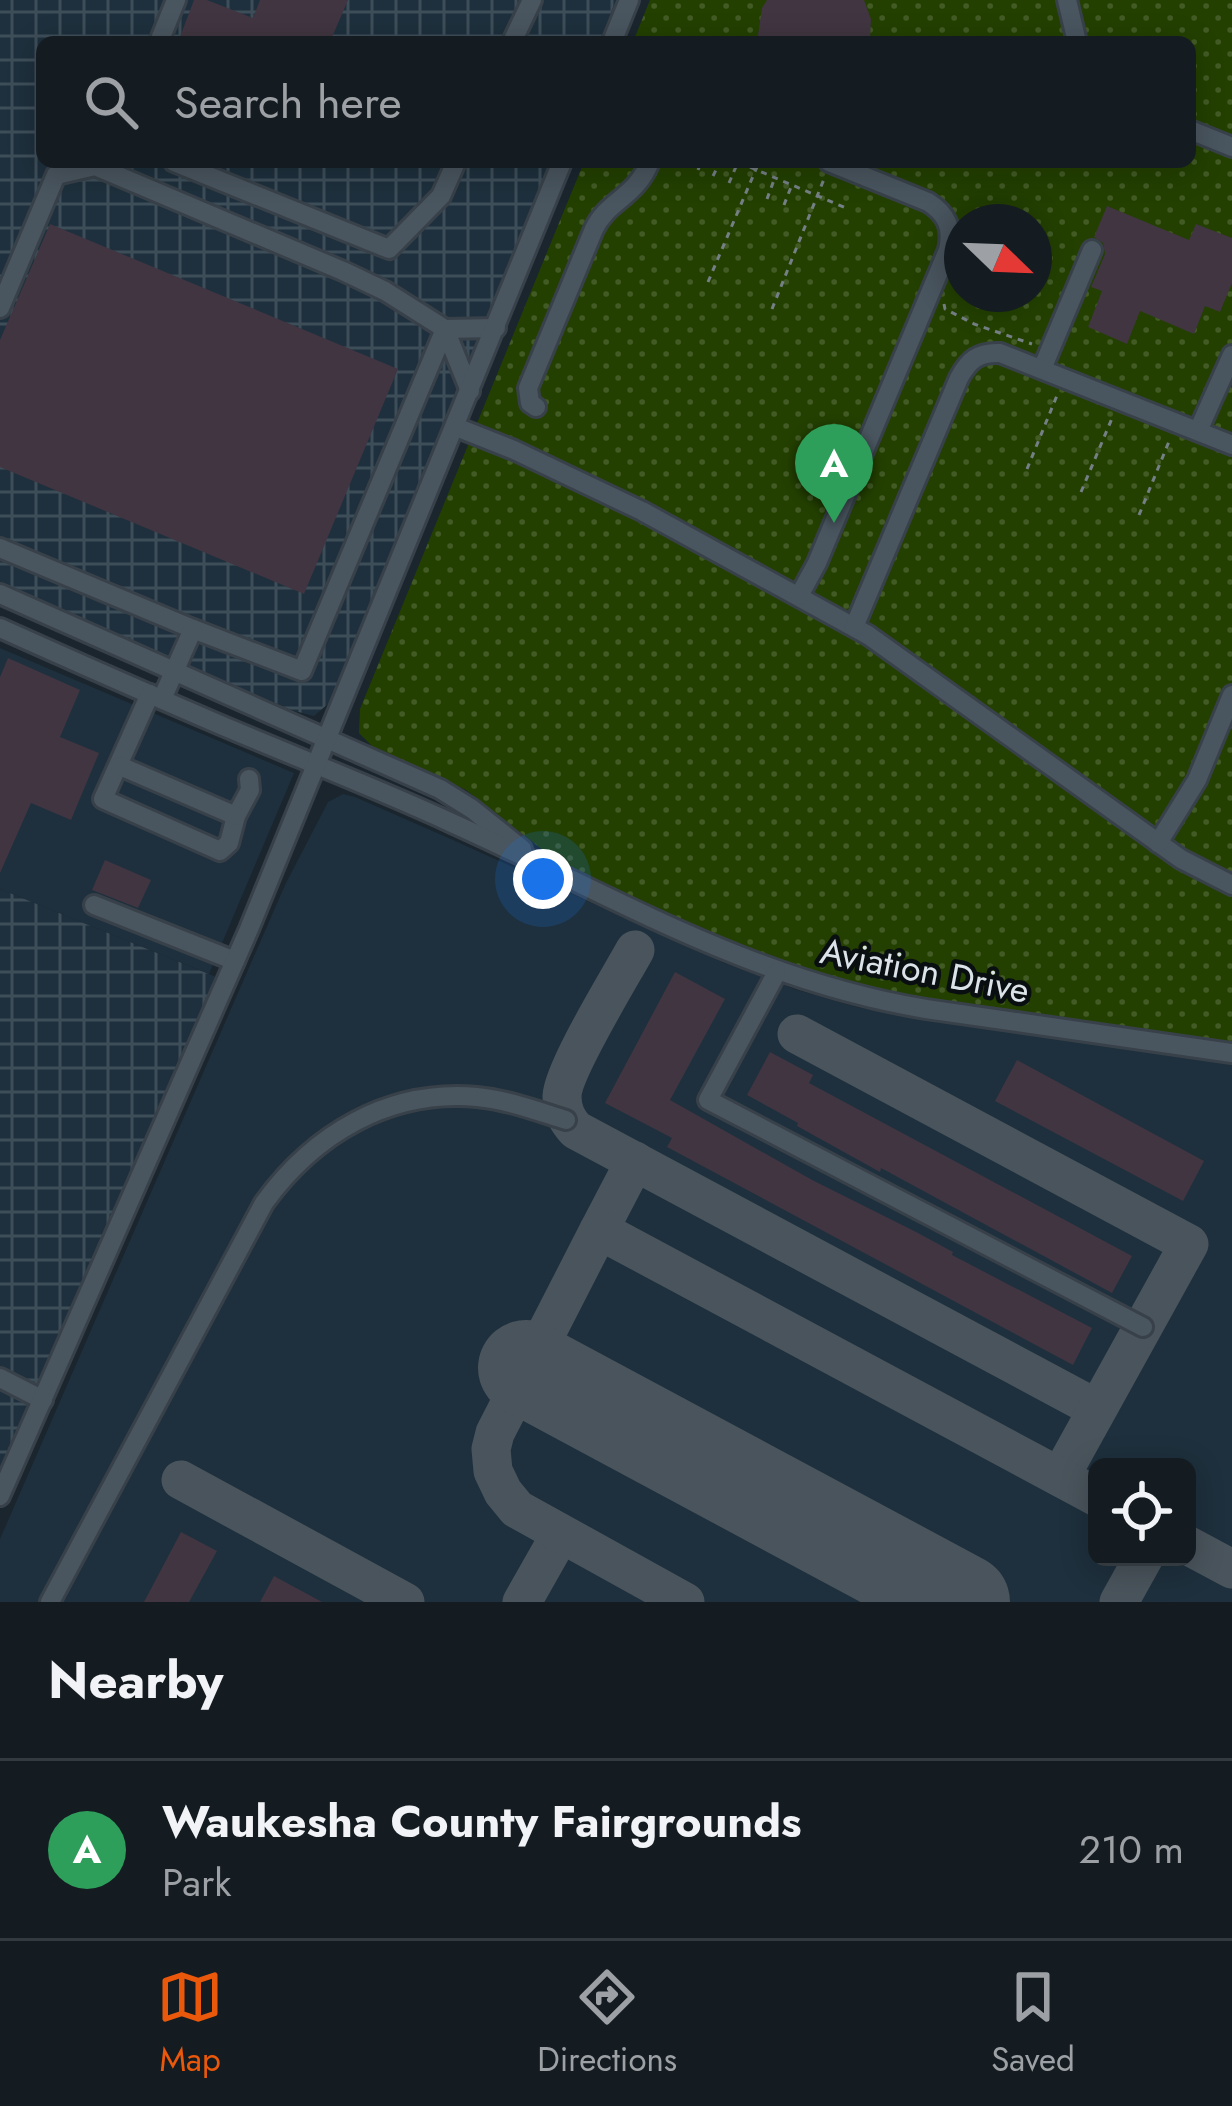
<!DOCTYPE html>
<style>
body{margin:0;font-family:Jost,sans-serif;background:#1d252a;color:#f1f3f6}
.controls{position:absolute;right:36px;bottom:36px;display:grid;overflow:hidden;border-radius:18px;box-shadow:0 6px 30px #0003}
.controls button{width:108px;height:108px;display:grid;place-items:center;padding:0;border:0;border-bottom:3px solid #333a40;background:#141c22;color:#f1f3f6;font:60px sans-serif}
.compass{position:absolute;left:944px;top:204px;width:108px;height:108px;border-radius:50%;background:#141c22;box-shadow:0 6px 30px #0003;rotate:113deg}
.you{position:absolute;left:543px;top:879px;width:42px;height:42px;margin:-30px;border:9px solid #fff;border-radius:50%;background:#1a73e8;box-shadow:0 0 0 18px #1a73e833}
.badge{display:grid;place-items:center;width:78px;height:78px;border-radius:50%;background:#ea580c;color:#fff;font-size:39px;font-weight:700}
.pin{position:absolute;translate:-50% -99px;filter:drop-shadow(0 3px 6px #0008)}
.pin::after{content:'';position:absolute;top:63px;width:42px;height:36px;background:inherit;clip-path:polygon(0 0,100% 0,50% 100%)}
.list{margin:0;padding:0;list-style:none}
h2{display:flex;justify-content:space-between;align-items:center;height:156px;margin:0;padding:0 48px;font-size:51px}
h2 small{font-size:39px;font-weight:400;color:#9da1a5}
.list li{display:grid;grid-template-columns:78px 1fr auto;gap:36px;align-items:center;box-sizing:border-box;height:180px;padding:0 48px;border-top:3px solid #333a40}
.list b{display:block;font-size:45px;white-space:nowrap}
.list p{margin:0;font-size:39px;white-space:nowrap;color:#9da1a5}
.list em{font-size:39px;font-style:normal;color:#9da1a5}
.icon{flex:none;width:66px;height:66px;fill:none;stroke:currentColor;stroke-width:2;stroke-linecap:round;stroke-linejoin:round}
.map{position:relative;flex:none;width:1232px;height:1602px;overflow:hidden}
.search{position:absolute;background:#141c22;box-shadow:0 6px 30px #0003;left:36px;right:36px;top:36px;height:132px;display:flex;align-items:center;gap:30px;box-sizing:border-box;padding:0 42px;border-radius:18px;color:#9da1a5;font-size:45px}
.sheet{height:336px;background:#141c22}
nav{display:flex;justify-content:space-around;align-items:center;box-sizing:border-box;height:168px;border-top:3px solid #333a40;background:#141c22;font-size:33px;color:#9da1a5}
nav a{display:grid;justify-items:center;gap:6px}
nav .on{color:#ea580c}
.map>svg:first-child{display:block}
.built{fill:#1e303d;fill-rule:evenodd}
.industrial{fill:url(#industrial-grid)}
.green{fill:url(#green-dots);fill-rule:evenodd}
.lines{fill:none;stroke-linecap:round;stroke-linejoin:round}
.taxiway{stroke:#4a545c;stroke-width:39}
.runway{stroke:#4a545c;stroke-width:96}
.building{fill:#403540}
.minor-casing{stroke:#384149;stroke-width:24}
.path{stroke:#757f86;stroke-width:3;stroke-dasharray:6 6;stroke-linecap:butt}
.minor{stroke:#49555f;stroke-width:18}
.labels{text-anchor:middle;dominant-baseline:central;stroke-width:9;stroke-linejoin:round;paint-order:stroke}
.street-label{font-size:36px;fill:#dbe3e9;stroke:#090e11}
</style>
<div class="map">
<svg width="1232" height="1602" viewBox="0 0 1232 1602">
<defs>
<pattern id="industrial-grid" width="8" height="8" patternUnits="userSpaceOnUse" patternTransform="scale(3)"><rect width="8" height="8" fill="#1e303d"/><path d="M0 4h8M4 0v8" fill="none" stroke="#3e4e59"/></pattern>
<pattern id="green-dots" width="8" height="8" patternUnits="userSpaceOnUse" patternTransform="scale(3)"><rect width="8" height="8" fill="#234000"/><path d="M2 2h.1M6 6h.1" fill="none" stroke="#425b25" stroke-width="1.8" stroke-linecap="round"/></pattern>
</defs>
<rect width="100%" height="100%" fill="#1a252e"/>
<!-- built -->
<g class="built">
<path d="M0 648 294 773 209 974 0 889Z"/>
<path d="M343 794 355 797 453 840 724 963 794 989 856 1007 903 1016 1232 1062V1602H0V1539L285 885 328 802ZM1097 1467H1187V1557H1097Z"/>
</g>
<!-- industrial -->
<g class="industrial">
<path d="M0 0H616L599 42H42V162H550L543 187 329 703 314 716 291 710 0 583Z"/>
<path d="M0 889 221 979 100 1260 53 1347 0 1474Z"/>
</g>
<!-- green -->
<path class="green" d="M650 0H1232V1044L875 991 829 979 755 953 571 872 466 790 372 746 359 733 360 709 584 162H1190V42H633ZM962 222H1034V294H962Z"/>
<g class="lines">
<!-- taxiway -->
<g class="taxiway">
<path d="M635 950C619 979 563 1070 562 1096 562 1111 567 1120 576 1130L1097 1409"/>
<path d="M797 1034 1189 1244 1060 1477"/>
<path d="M599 1230 635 1161"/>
<path d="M181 1480 405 1602"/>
<path d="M1187 1545 1232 1569"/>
<path d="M522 1602 560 1535"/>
<path d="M685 1602 517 1509 503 1492 493 1471 491 1449 495 1433 599 1230 1097 1497"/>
<path d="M1119 1602 1144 1557"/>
</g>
<!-- runway -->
<path class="runway" d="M526 1368 962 1602"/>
</g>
<!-- building -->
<g class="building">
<path d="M194 0H207L253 18 260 0H348L330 42H178Z"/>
<path d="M767 0H864L871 19 870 42H757L762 8Z"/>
<path d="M1107 206 1189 240 1196 224 1232 238V283L1220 312 1205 306 1194 334 1140 311 1127 344 1088 327 1102 291 1091 287 1105 254 1103 243 1094 237Z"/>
<path d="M50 224 398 369 304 594 0 467V340Z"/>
<path d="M8 658 80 690 60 737 99 753 71 820 31 803 0 873V677Z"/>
<path d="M105 860 151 880 138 908 92 890Z"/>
<path d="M675 972 725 999 670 1100 814 1181 918 1233 953 1252 952 1255 1092 1328 1073 1365 667 1147 672 1138 605 1103Z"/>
<path d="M770 1052 813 1075 809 1083 1132 1256 1112 1293 881 1168 880 1172 842 1151 797 1126 798 1123 747 1095Z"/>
<path d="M1017 1060 1204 1161 1183 1201 995 1101Z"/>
<path d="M181 1532 217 1551 189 1602H144Z"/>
<path d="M274 1576 322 1602H260Z"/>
</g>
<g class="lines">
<defs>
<g id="minor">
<path d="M1067 0 1077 42"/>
<path d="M159 42 176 0"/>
<path d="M512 42 532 0"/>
<path d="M612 42 629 0"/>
<path d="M1190 130 1232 147"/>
<path d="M174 162 389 249 441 196 456 162"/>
<path d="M0 308 56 175 95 166 343 271 385 291 445 329 302 671 193 629 0 548"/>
<path d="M1042 369 1092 250"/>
<path d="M470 391 445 329 496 328"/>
<path d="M536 407 530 403 528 388 594 229C608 200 635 198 650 162"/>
<path d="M456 427 514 450 642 511 868 635 1181 859 1232 885"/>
<path d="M1198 431 1232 355"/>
<path d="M0 594 440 789 472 809 522 849"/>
<path d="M799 596 817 563 948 250C953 228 947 214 928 202L829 162"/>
<path d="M854 627 959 378C969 360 978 352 1000 353L1232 445"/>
<path d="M0 628C69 659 139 690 209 720 290 755 372 786 452 823 612 895 750 980 926 1009L1232 1053"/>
<path d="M150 694 103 799 220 851 229 843 236 816 250 790 249 779"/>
<path d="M162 699 193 629"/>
<path d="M120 766 236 816"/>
<path d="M1158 843 1197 780 1232 695"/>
<path d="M94 905 235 961"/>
<path d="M777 972 708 1100 1143 1327"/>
<path d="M0 1378 43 1400"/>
<path d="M0 1496 249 929 562 162"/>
<path d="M50 1602 264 1203C314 1134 389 1089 477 1097 508 1100 537 1111 566 1120"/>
</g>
</defs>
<!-- minor casing -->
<use href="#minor" class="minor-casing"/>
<!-- path -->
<g class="path">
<path d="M687 165 688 162"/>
<path d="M698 170 701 162"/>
<path d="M713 176 720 162"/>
<path d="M729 183 738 162 846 208"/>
<path d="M767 199 774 180"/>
<path d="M784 205 791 187"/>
<path d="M708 282 759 162"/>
<path d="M944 304 945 309 974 324 1032 344"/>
<path d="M772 309 824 179"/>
<path d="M1027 469 1058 393"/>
<path d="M1081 492 1113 416"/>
<path d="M1139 515 1170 439"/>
</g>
<!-- minor -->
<use href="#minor" class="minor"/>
</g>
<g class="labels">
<!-- street labels -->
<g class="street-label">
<text transform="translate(925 970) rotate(11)">Aviation Drive</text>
</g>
</g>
</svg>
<div class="controls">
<button><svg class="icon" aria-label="locate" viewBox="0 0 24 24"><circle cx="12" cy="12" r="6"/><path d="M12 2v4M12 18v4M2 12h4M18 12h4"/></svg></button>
</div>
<svg class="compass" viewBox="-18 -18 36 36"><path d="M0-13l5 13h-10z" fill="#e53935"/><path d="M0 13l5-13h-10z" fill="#9da1a5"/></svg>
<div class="you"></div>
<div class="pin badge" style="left:834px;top:523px;background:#2e9e5b">A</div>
<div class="search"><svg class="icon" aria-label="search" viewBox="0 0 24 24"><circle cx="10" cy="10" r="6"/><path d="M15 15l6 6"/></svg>Search here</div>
</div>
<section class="sheet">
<h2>Nearby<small></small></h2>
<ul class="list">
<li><span class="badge" style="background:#2e9e5b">A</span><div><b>Waukesha County Fairgrounds</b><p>Park</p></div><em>210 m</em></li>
</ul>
</section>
<nav>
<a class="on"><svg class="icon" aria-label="map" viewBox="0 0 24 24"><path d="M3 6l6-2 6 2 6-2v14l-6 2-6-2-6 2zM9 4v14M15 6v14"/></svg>Map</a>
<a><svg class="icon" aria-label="directions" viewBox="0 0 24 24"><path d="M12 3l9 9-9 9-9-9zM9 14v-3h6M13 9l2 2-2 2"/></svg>Directions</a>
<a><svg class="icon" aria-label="saved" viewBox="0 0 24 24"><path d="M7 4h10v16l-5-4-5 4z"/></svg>Saved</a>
</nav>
